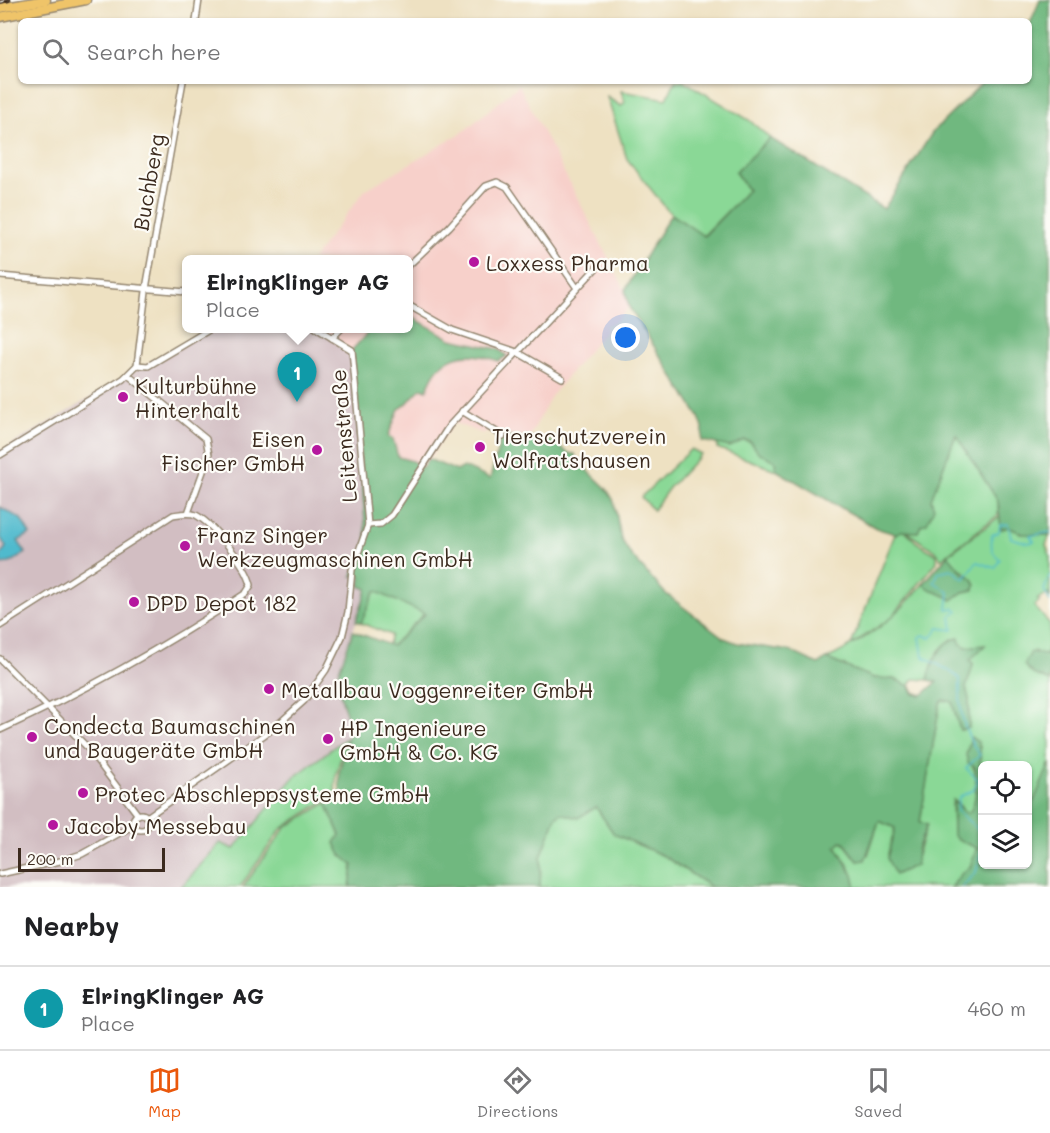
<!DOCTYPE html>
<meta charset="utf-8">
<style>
body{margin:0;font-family:Mali,sans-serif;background:#f2f2f2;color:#202124}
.controls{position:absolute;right:18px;bottom:18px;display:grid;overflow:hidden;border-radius:9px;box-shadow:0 2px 4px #0004}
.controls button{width:54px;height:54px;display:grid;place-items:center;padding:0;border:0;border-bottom:2px solid #e0e0e0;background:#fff;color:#202124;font:30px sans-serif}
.scale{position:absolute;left:18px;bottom:15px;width:147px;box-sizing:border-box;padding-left:6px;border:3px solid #3b2a1e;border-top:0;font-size:16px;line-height:21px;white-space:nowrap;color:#3b2a1e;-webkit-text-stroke:4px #fdfcf7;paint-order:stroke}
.you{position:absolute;left:626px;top:338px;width:21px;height:21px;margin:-15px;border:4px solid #fff;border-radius:50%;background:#1a73e8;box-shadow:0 0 0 9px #1a73e833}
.badge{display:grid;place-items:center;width:39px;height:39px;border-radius:50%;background:#ea580c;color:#fff;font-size:20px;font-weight:700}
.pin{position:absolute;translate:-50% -50px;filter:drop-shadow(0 2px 3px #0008)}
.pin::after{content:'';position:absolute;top:32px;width:21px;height:18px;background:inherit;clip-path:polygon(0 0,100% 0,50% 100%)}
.popup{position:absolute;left:182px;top:255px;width:231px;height:78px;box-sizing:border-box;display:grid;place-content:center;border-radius:9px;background:#fff;filter:drop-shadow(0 2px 4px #0005);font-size:20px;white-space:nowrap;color:#757577}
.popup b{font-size:22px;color:#202124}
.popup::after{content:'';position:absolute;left:50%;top:100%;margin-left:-12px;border:12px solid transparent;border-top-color:#fff}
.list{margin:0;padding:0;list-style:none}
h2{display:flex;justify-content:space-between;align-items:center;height:78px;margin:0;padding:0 24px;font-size:26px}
h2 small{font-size:20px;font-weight:400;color:#757577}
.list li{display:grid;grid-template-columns:39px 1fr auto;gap:18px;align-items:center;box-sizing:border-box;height:84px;padding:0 24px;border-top:2px solid #e0e0e0}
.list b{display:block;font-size:22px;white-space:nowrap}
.list p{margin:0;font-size:20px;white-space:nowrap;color:#757577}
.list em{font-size:20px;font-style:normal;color:#757577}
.icon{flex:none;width:33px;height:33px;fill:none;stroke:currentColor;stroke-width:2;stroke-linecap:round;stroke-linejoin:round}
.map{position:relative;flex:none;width:1050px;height:887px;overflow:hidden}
.search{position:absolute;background:#fff;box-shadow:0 2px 4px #0004;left:18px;right:18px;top:18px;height:66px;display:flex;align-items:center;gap:15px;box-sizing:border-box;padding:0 21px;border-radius:9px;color:#757577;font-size:22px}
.sheet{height:162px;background:#fff}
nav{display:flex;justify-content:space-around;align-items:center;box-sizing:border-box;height:84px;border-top:2px solid #e0e0e0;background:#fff;font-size:16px;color:#757577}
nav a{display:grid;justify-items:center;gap:3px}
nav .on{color:#ea580c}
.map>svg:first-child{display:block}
.built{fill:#f7d0ca}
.industrial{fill:#d2bec2}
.green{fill:#8ad896;stroke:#62815a;stroke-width:1.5}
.forest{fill:#6fb87f;stroke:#55714e;stroke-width:1.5}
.water{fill:#50bacd;stroke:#467276;stroke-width:1.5}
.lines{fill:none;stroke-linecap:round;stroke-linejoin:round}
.stream{stroke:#50bacd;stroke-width:1.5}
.minor-casing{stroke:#948670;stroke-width:8}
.primary-casing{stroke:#948670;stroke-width:11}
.minor{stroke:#fff;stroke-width:5}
.primary{stroke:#efc469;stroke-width:8}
.rail-casing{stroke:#3b2a1e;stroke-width:4}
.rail{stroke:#fdfcf7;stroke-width:1.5;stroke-dasharray:4.5;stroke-linecap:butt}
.poi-dot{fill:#b5179e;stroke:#fdfcf7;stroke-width:2}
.labels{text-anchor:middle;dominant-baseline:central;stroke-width:4.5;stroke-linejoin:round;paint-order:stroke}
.street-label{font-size:21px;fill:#3b2a1e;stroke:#fdfcf7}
.poi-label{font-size:21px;fill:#3b2a1e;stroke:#fdfcf7;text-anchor:start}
</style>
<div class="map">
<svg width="1050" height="887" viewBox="0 0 1050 887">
<rect width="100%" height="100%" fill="#fdfcf7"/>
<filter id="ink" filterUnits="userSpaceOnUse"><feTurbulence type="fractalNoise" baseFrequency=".0167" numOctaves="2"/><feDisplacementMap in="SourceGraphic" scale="12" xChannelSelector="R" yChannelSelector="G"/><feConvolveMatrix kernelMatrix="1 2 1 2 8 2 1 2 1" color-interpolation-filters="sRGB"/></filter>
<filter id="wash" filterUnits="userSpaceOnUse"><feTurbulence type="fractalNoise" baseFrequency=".008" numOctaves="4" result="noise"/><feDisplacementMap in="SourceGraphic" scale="24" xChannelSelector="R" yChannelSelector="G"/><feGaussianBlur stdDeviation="1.35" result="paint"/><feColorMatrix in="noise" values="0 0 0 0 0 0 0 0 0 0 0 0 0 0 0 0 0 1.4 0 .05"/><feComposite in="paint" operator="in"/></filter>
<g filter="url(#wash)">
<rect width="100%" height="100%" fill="#eee1c2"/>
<!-- built -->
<g class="built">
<path d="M519 85 625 290 629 307 614 323 604 325 607 329 552 395 529 438 501 437 486 431 484 434 454 423 422 469 397 456 393 441 388 436 399 409 403 408 413 394 422 388 427 390 430 381 442 365 456 356 473 353 499 361 505 353 451 339 408 315V260H312L365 190 463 132Z"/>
<path d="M316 329H371L352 350Z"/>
</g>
<!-- industrial -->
<path class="industrial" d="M206 329H322L353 355 366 536 365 549 352 576H362L360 586 367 589V592L337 675 350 728 348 736 293 778 234 849 220 843 181 887H0V452Z"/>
<!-- green -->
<g class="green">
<path d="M675 81H684L749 120 770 138 735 172 748 190 703 236 668 211 627 159 607 97 621 106 625 102 621 91 667 99Z"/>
<path d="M956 434 998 501V515L941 559C936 546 917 543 908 531L918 532Z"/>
<path d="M744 440 753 443 756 449 775 461 776 470 717 448V443L730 446Z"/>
<path d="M691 449 701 454 669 488 653 510 641 497Z"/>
<path d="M999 517 1003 529 1008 527 1023 534 1050 535 1046 545 1050 555V598L1048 594 1037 599 1040 601 1034 606 1050 624 1048 649 1044 656 1034 651 1033 674 1050 681V763L1028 815V766H982V794L980 746 971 738 967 760C981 771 979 797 970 812L966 813 955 800 952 803 953 831 958 840 977 847 970 867 960 875 952 887H856L850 868 836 846 841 841 844 843 858 861 868 855 879 821 895 828 887 858 903 870 913 867 926 828 920 822 940 703 943 700 952 702 960 730 969 728V699L966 688 973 663 969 660 984 646 966 647 952 639 939 651 928 680 914 679 910 684 914 692 923 695 914 694 909 686 895 679 874 678 827 659C868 638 894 620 923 584 932 591 943 592 951 600L963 592 974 590 975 582C967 571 954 567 948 555Z"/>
<path d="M901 531 907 532 916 542 937 555V562L891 618 851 645 895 534Z"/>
<path d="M375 591 425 613 391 646 388 644 391 635 361 623Z"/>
<path d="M346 738 336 775 335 794 281 829 240 887H181L220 843 234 849 293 778Z"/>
<path d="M326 803 340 836 335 843 341 855 353 865 350 887H243L285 828Z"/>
<path d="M596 807 614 834 664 856 711 887H540L541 857 556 817 561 813Z"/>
</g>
<!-- forest -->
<g class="forest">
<path d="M1040 0H1050V535L1023 534 1008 527 1001 529 998 501 956 435 931 499 934 508 927 523 921 525 918 532 901 531 895 534 876 528 776 470 775 461 758 452 750 441 744 440 730 447 702 441 703 428 699 417 629 307 625 290 671 214 704 236 748 190 735 172 770 138 884 209 932 133 984 81H1029V26Z"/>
<path d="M408 315 451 339 498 349 507 356 499 361C467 349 439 353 427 390L422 388C413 394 408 406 399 409L388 436 393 439 398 457 412 461 422 468 428 459 457 471 464 467 490 479 501 437C517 438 535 436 550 441 561 444 563 454 575 454L576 459 606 488 614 501 621 539 631 555 665 593 724 638 737 643 790 651 818 664 827 659 874 678 895 679 909 686 914 694 921 696 937 682 928 680C931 665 940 640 959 638L960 643 966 647 985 645 970 660 973 665 966 688 969 699V728L960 730 952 702 943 700 940 703 920 822 927 825 917 850 916 865 895 875 887 858 895 828 879 821 865 860 858 861 844 842 841 841 836 846 853 875 856 887H711L664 856 614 834 596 807 578 818 561 813 556 817 541 857 540 887H350L353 865 341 855 335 843 340 835 326 803 340 793 339 773 350 728 336 679 353 631 392 646 425 614 375 591 361 623 356 621 367 589 360 586 361 576H352L365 549 366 536 352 350 371 329 408 328Z"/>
<path d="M948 555 964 574 972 578 976 585 973 590 963 592 952 600C942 593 933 593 923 584Z"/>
<path d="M1050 636V681L1033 674 1024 665 1031 652 1046 655Z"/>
<path d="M971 737 978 742 980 750 982 864H1028V815L1050 763V887H952L960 875 970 867 977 848 958 840 953 835V800L966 813 970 812C978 798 976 782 975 767L968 763 966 755Z"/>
</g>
<!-- water -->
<path class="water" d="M0 507 21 519 30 534 18 541 26 553 10 563 0 564V556L6 547 0 537Z"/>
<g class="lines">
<!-- stream -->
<g class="stream">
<path d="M1050 575 1044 590 1050 602"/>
<path d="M982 837 981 832 957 811 959 797 973 790 978 780 966 768 980 755C962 733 959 706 960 679 952 671 933 662 923 656L920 637 923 635 931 638 939 628 953 630 951 616 958 611 955 608 947 609 949 592 934 582 939 572 951 569 964 579 977 562 995 568 1000 559C990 552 991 546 992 535L999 532 1000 525 1008 524 1011 538 1029 543 1034 541 1030 536 1050 532"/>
<path d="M962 887 976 872 982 849"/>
</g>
</g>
</g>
<g filter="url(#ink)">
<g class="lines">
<defs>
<g id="minor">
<path d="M196 21 199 0"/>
<path d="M408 266 449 227 486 186 497 182 507 187 577 288"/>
<path d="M0 276 186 292"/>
<path d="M408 305 452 330 517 352 562 378"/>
<path d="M332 338 342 328"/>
<path d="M137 365 148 366 212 328"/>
<path d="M128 375 206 439 209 455 188 513"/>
<path d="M462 411 503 436"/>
<path d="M0 455 123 379 137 365 147 283 183 81"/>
<path d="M368 525 381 524 392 515 449 426 598 266"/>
<path d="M0 626 173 515C180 514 189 512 196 515 214 525 247 566 251 585L246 593C167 645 86 691 0 730"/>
<path d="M0 659 87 747 138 815"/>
<circle cx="141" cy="822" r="8"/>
<path d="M147 817 274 728 304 701 326 670 342 637 348 612 352 570 368 525 352 350 316 328"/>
<path d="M0 874 60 861 82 854 134 825"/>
</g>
<g id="primary">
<path d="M0 8 46 0"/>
<path d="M0 17 86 0"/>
</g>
</defs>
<!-- minor casing -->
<use href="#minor" class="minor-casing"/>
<!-- primary casing -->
<use href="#primary" class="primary-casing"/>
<!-- minor -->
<use href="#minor" class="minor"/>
<!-- primary -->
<use href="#primary" class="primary"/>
<defs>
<path id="rail" d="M0 2 9 0"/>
</defs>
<!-- rail casing -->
<use href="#rail" class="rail-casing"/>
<!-- rail -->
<use href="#rail" class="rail"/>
</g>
</g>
<!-- markers -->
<g class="poi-dot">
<circle cx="474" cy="262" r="6"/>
<circle cx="123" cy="397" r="6"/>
<circle cx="480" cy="447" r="6"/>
<circle cx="317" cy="450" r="6"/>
<circle cx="185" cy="546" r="6"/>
<circle cx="134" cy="602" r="6"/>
<circle cx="269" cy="689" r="6"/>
<circle cx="32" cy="737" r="6"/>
<circle cx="328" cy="739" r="6"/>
<circle cx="83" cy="793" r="6"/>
<circle cx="53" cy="825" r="6"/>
</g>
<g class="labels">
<!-- street labels -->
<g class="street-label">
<text transform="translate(148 182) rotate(-80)">Buchberg</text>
<text transform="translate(343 436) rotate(-95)">Leitenstraße</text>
</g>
<!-- poi labels -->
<g class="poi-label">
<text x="486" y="262">Loxxess Pharma</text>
<text x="135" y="385">Kulturbühne<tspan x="135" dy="24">Hinterhalt</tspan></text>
<text x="492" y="435">Tierschutzverein<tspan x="492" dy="24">Wolfratshausen</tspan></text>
<text x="305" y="438" text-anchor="end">Eisen<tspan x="305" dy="24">Fischer GmbH</tspan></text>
<text x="197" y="534">Franz Singer<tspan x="197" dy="24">Werkzeugmaschinen GmbH</tspan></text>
<text x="146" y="602">DPD Depot 182</text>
<text x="281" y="689">Metallbau Voggenreiter GmbH</text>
<text x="44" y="725">Condecta Baumaschinen<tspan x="44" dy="24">und Baugeräte GmbH</tspan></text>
<text x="340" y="727">HP Ingenieure<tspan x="340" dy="24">GmbH &amp; Co. KG</tspan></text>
<text x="95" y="793">Protec Abschleppsysteme GmbH</text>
<text x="65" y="825">Jacoby Messebau</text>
</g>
</g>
</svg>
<div class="controls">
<button><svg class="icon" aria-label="locate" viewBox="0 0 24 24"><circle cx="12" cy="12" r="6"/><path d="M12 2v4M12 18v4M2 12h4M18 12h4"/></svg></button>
<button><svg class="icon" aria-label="layers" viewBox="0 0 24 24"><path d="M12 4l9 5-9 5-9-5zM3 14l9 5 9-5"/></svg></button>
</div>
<div class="scale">200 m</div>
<div class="you"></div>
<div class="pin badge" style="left:297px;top:402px;background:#0f9aa8">1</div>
<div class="popup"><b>ElringKlinger AG</b>Place</div>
<div class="search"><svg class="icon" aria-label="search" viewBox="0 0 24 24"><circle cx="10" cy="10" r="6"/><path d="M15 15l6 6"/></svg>Search here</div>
</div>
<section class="sheet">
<h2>Nearby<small></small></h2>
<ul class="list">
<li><span class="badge" style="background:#0f9aa8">1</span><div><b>ElringKlinger AG</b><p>Place</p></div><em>460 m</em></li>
</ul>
</section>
<nav>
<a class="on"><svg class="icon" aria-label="map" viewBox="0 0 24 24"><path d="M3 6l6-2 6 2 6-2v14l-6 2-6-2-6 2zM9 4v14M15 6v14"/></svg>Map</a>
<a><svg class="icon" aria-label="directions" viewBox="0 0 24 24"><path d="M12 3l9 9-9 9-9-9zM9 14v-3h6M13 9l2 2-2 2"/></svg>Directions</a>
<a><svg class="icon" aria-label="saved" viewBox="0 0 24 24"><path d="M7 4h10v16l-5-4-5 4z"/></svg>Saved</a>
</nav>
